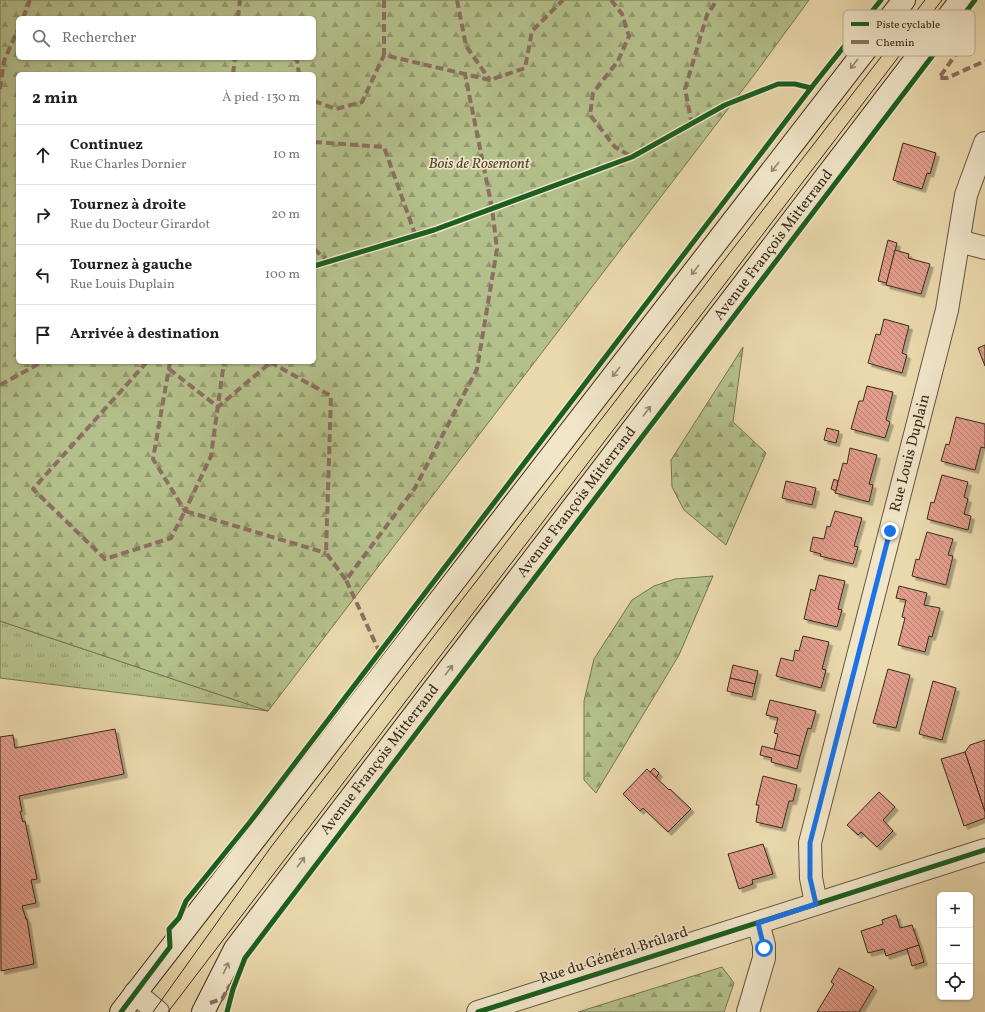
<!DOCTYPE html>
<html lang="fr">
<meta charset="utf-8">
<style>
body{margin:0;font-family:Vollkorn,serif;background:#f6f6f6;color:#202124}
.controls{position:absolute;right:12px;bottom:12px;display:grid;overflow:hidden;border-radius:6px;box-shadow:0 1px 3px #0004}
.controls button{width:36px;height:36px;display:grid;place-items:center;padding:0;border:0;border-bottom:1px solid #e0e0e0;background:#fff;color:#202124;font:20px sans-serif}
.stop{position:absolute;width:12px;height:12px;margin:-9px;border:3px solid #1a73e8;border-radius:50%;background:#fff}
.stop.end{background:#1a73e8;border-color:#fff;box-shadow:0 1px 4px #0008}
.list{margin:0;padding:0;list-style:none}
h2{display:flex;justify-content:space-between;align-items:center;height:52px;margin:0;padding:0 16px;font-size:17px}
h2 small{font-size:13px;font-weight:400;color:#757577}
.list li{display:grid;grid-template-columns:26px 1fr auto;gap:12px;align-items:center;box-sizing:border-box;height:60px;padding:0 16px;border-top:1px solid #e0e0e0}
.list b{display:block;font-size:15px;white-space:nowrap}
.list p{margin:0;font-size:13px;white-space:nowrap;color:#757577}
.list em{font-size:13px;font-style:normal;color:#757577}
.icon{flex:none;width:22px;height:22px;fill:none;stroke:currentColor;stroke-width:2;stroke-linecap:round;stroke-linejoin:round}
.map{position:relative;flex:none;width:985px;height:1012px;overflow:hidden}
.search{position:absolute;background:#fff;box-shadow:0 1px 3px #0004;left:16px;top:16px;width:300px;height:44px;display:flex;align-items:center;gap:10px;box-sizing:border-box;padding:0 14px;border-radius:6px;color:#757577;font-size:15px}
.panel{position:absolute;background:#fff;box-shadow:0 1px 3px #0004;left:16px;top:72px;width:300px;height:292px;border-radius:6px}
.map>svg:first-child{display:block}
.grass{fill:url(#grass-tufts);stroke:#767553}
.forest{fill:url(#forest-firs);stroke:#767553;fill-rule:evenodd}
.building{fill:url(#building-back-hatch);stroke:#392a1b;filter:url(#shadow)}
.lines{fill:none;stroke-linecap:round;stroke-linejoin:round}
.street-casing{stroke:#655640;stroke-width:24}
.secondary-casing{stroke:#392a1b;stroke-width:24}
.street{stroke:#f1e6ca;stroke-width:22}
.secondary{stroke:#f1e6ca;stroke-width:22}
.tram{stroke:#392a1b;stroke-width:1}
.quiet{stroke:#8d6e63;stroke-width:4;stroke-dasharray:8 4;stroke-linecap:butt}
.cycleway-casing{stroke:#f1e6ca;stroke-width:8}
.cycleway{stroke:#1b5e20;stroke-width:5}
.oneway{stroke:#958872}
.route{stroke:#1a73e8;stroke-width:5}
.labels{text-anchor:middle;dominant-baseline:central;stroke-width:3.5;stroke-linejoin:round;paint-order:stroke}
.park-label{font-size:15px;font-style:italic;fill:#524831;stroke:#f1e6ca}
.street-label{font-size:15px;fill:#392a1b;stroke:#f1e6ca}
.key{fill:#f1e6ca;stroke:#baae96;stroke-width:1}
.key-label{font-size:11px;fill:#392a1b}
</style>
<div class="map">
<svg width="985" height="1012" viewBox="0 0 985 1012">
<defs>
<pattern id="grass-tufts" width="24" height="20" patternUnits="userSpaceOnUse"><rect width="24" height="20" fill="#b4c08b"/><path d="M3 7l-1-3M5 7V3M7 7l1-3M15 17l-1-3M17 17v-4M19 17l1-3" fill="none" stroke="#939c71"/></pattern>
<pattern id="forest-firs" width="22" height="20" patternUnits="userSpaceOnUse"><rect width="22" height="20" fill="#b4c08b"/><path d="M5 1l3.5 6h-7zM16 11l3.5 6h-7z" fill="#939c71"/></pattern>
<pattern id="building-back-hatch" width="6" height="6" patternUnits="userSpaceOnUse"><rect width="6" height="6" fill="#e29d8c"/><path d="M-1 5l2 2M0 0l6 6M5-1l2 2" fill="none" stroke="#b88072"/></pattern>
<filter id="shadow"><feDropShadow dx="3.5" dy="3.5" stdDeviation="0" flood-color="#0004"/></filter>
</defs>
<rect width="100%" height="100%" fill="#ead9ad"/>
<filter id="stains"><feTurbulence type="fractalNoise" baseFrequency=".005" numOctaves="4"/><feColorMatrix values="0 0 0 0 .2 0 0 0 0 .09 0 0 0 0 .02 0 0 0 .5 -.17"/></filter>
<radialGradient id="worn" r=".72"><stop offset=".6" stop-color="#630" stop-opacity="0"/><stop offset="1" stop-color="#630" stop-opacity=".3"/></radialGradient>
<!-- grass -->
<path class="grass" d="M0 621 268 711 0 678Z"/>
<!-- forest -->
<g class="forest">
<path d="M0 0H809L757 71 268 711 0 621ZM18 18H314V58H18ZM18 74H314V362H18Z"/>
<path d="M743 347 733 422 766 453 726 545 684 510 672 487 671 460Z"/>
<path d="M713 576 679 655 596 793 584 780V701L594 659 632 600 654 586 675 579Z"/>
<path d="M722 967 734 983 724 1012H578Z"/>
</g>
<!-- building -->
<g class="building">
<path d="M903 143 936 153 930 174 927 173 922 189 893 180Z"/>
<path d="M888 240 897 243 887 283 878 281Z"/>
<path d="M895 250 909 254 908 258 930 264 921 294 886 285Z"/>
<path d="M884 319 909 326 902 353 907 355 902 373 868 363 876 334 880 335Z"/>
<path d="M985 345V366L978 348Z"/>
<path d="M867 386 893 392 886 420 890 422 885 438 851 429 859 401H863Z"/>
<path d="M956 417 985 424V448L981 447 975 470 941 461 946 444 949 445Z"/>
<path d="M827 428 839 431 836 443 824 440Z"/>
<path d="M850 448 877 455 869 484 873 485 869 502 835 493 843 463 847 464Z"/>
<path d="M942 475 968 482 964 497 968 499 964 514 971 516 968 530 927 519 931 502 934 503Z"/>
<path d="M834 479 838 481 836 491 831 489Z"/>
<path d="M786 481 816 488 812 505 782 498Z"/>
<path d="M835 511 862 518 854 546 858 547 853 564 820 556 821 554 810 551 813 537 824 539 827 526 830 527Z"/>
<path d="M927 532 953 539 948 555 953 556 946 585 912 576 916 559 919 560Z"/>
<path d="M819 575 845 581 838 609 842 610 837 627 804 619 811 589 815 591Z"/>
<path d="M899 586 927 593 924 605 940 608 932 637 929 636 925 652 898 645 905 618 902 617 906 600 896 598Z"/>
<path d="M803 636 829 642 822 669 826 670 821 688 776 676 781 658 793 661 795 650 799 651Z"/>
<path d="M733 665 758 671 755 684 730 678Z"/>
<path d="M888 669 910 675 896 728 873 723Z"/>
<path d="M730 678 755 684 752 697 727 691Z"/>
<path d="M933 681 956 688 942 740 919 734Z"/>
<path d="M770 700 816 711 811 729 808 728 800 756 774 750 778 734 774 733 778 718 766 715Z"/>
<path d="M115 729 124 774 19 796 22 811 20 812 23 822 25 821 37 879 31 880 36 903 22 906 26 919H27L34 964 1 971 0 737 13 735 15 748Z"/>
<path d="M985 740V812L965 752 970 745Z"/>
<path d="M762 746 800 756 797 769 771 762 772 758 760 755Z"/>
<path d="M965 752 985 812V818L964 826 941 759Z"/>
<path d="M654 768 659 773 656 778 650 772Z"/>
<path d="M647 769 669 790 670 789 691 809 668 832 643 808 640 811 623 794Z"/>
<path d="M763 776 797 785 793 801H789L782 828 756 822 759 805H756Z"/>
<path d="M879 792 895 807 883 820 893 831 877 847 861 832 858 835 847 825Z"/>
<path d="M763 844 773 874 752 880 753 884 739 889 728 854Z"/>
<path d="M896 915 900 928 912 925 919 945 886 956 884 949 868 953 861 931 883 924 882 920Z"/>
<path d="M919 945 924 962 912 966 907 949Z"/>
<path d="M839 968 874 987 859 1012H817L834 984 831 982Z"/>
</g>
<g class="lines">
<defs>
<g id="street">
<path d="M959 241 985 248"/>
<path id="s1" d="M816 903 811 878 810 843 947 310 966 195 985 143"/>
<path d="M135 993 158 1012"/>
<path d="M478 1012 985 850"/>
<path d="M748 1012 764 958V945L758 923"/>
</g>
<g id="secondary">
<path d="M121 1012 904 0"/>
<path id="s2" d="M203 1012 235 949 961 0"/>
</g>
</defs>
<!-- street casing -->
<use href="#street" class="street-casing"/>
<!-- secondary casing -->
<use href="#secondary" class="secondary-casing"/>
<!-- street -->
<use href="#street" class="street"/>
<!-- secondary -->
<use href="#secondary" class="secondary"/>
<!-- tram -->
<g class="tram">
<path d="M153 1012 271 847 925 0"/>
<path d="M168 1012 942 0"/>
</g>
<!-- quiet -->
<g class="quiet">
<path d="M384 0V55L490 80 525 68 532 31 563 0"/>
<path d="M457 0 466 46 490 80"/>
<path d="M611 0 622 14 629 36 618 61 593 93 590 115 615 147 632 157"/>
<path d="M23 18 30 0"/>
<path d="M238 18 240 0"/>
<path d="M950 33 963 44 939 78H947L985 61"/>
<path d="M293 58 297 60 299 74"/>
<path d="M233 74 235 58"/>
<path d="M0 89 4 61 18 29"/>
<path d="M314 101 336 109 362 102 384 55"/>
<path d="M692 125 685 89 707 15 717 0"/>
<path d="M314 142 384 147 415 234"/>
<path d="M314 249 329 262"/>
<path d="M147 362 33 489 105 559 171 538 185 511 326 553"/>
<path d="M170 362 153 459 185 511 211 456 224 362"/>
<path d="M270 362 331 396 326 553 346 580"/>
<path d="M169 369 218 407 270 363"/>
<path d="M0 385 42 362"/>
<path d="M380 653 346 580 415 488 477 369 497 249 492 208 465 74"/>
<path d="M210 1003 222 999 230 985"/>
</g>
<defs>
<g id="cycleway">
<path d="M314 266 434 230 632 157 725 105 778 84H795L811 88"/>
<path d="M121 1012 170 947 169 929 179 918 186 901 250 822 811 88 881 0"/>
<path d="M227 1012 233 989 245 958 975 0"/>
<path d="M478 1012 985 850"/>
</g>
</defs>
<!-- cycleway casing -->
<use href="#cycleway" class="cycleway-casing"/>
<!-- cycleway -->
<use href="#cycleway" class="cycleway"/>
</g>
<!-- one-way arrows -->
<defs><path id="oneway-shaft" d="M-6 0H5M1.5-3L5.5 0L1.5 3" fill="none" stroke-width="1.6" stroke-linecap="round" stroke-linejoin="round"/></defs>
<g class="oneway">
<use href="#oneway-shaft" transform="translate(854 64) rotate(128)"/>
<use href="#oneway-shaft" transform="translate(775 167) rotate(128)"/>
<use href="#oneway-shaft" transform="translate(695 270) rotate(128)"/>
<use href="#oneway-shaft" transform="translate(616 372) rotate(128)"/>
<use href="#oneway-shaft" transform="translate(647 411) rotate(-53)"/>
<use href="#oneway-shaft" transform="translate(449 670) rotate(-53)"/>
<use href="#oneway-shaft" transform="translate(301 862) rotate(-53)"/>
<use href="#oneway-shaft" transform="translate(226 968) rotate(-65)"/>
</g>
<g class="lines">
<!-- route -->
<path class="route" d="M764 948 758 923 816 904 810 878V843L890 531"/>
</g>
<g class="labels">
<!-- park labels -->
<g class="park-label">
<text x="479" y="164">Bois de Rosemont</text>
</g>
<!-- street labels -->
<g class="street-label">
<text stroke="none"><textPath href="#s2" startOffset="957">Avenue François Mitterrand</textPath></text>
<text stroke="none"><textPath href="#s1" startOffset="463">Rue Louis Duplain</textPath></text>
<text stroke="none"><textPath href="#s2" startOffset="633">Avenue François Mitterrand</textPath></text>
<text stroke="none"><textPath href="#s2" startOffset="309">Avenue François Mitterrand</textPath></text>
<text transform="translate(614 956) rotate(-18)">Rue du Général Brûlard</text>
</g>
</g>
<!-- legend -->
<rect x="843" y="10" width="132" height="46" rx="6" class="key"/>
<rect x="851" y="22" width="18" height="4" fill="#1b5e20"/>
<rect x="851" y="40" width="18" height="4" fill="#8d6e63"/>
<g class="key-label">
<text x="876" y="28">Piste cyclable</text>
<text x="876" y="46">Chemin</text>
</g>
<rect width="100%" height="100%" filter="url(#stains)"/>
<rect width="100%" height="100%" fill="url(#worn)"/>
</svg>
<div class="controls">
<button>+</button>
<button>−</button>
<button><svg class="icon" aria-label="locate" viewBox="0 0 24 24"><circle cx="12" cy="12" r="6"/><path d="M12 2v4M12 18v4M2 12h4M18 12h4"/></svg></button>
</div>
<div class="stop" style="left:764px;top:948px"></div>
<div class="stop end" style="left:890px;top:531px"></div>
<div class="search"><svg class="icon" aria-label="search" viewBox="0 0 24 24"><circle cx="10" cy="10" r="6"/><path d="M15 15l6 6"/></svg>Rechercher</div>
<section class="panel">
<h2>2 min<small>À pied · 130 m</small></h2>
<ul class="list">
<li><svg class="icon" aria-label="ahead" viewBox="0 0 24 24"><path d="M12 20V5M6 11l6-6 6 6"/></svg><div><b>Continuez</b><p>Rue Charles Dornier</p></div><em>10 m</em></li>
<li><svg class="icon" aria-label="right" viewBox="0 0 24 24"><path d="M7 20v-9h11M14 6l5 5-5 5"/></svg><div><b>Tournez à droite</b><p>Rue du Docteur Girardot</p></div><em>20 m</em></li>
<li><svg class="icon" aria-label="left" viewBox="0 0 24 24"><path d="M17 20v-9H6M10 6l-5 5 5 5"/></svg><div><b>Tournez à gauche</b><p>Rue Louis Duplain</p></div><em>100 m</em></li>
<li><svg class="icon" aria-label="arrive" viewBox="0 0 24 24"><path d="M6 21V4h12l-3 4 3 4H6"/></svg><div><b>Arrivée à destination</b></div></li>
</ul>
</section>
</div>
